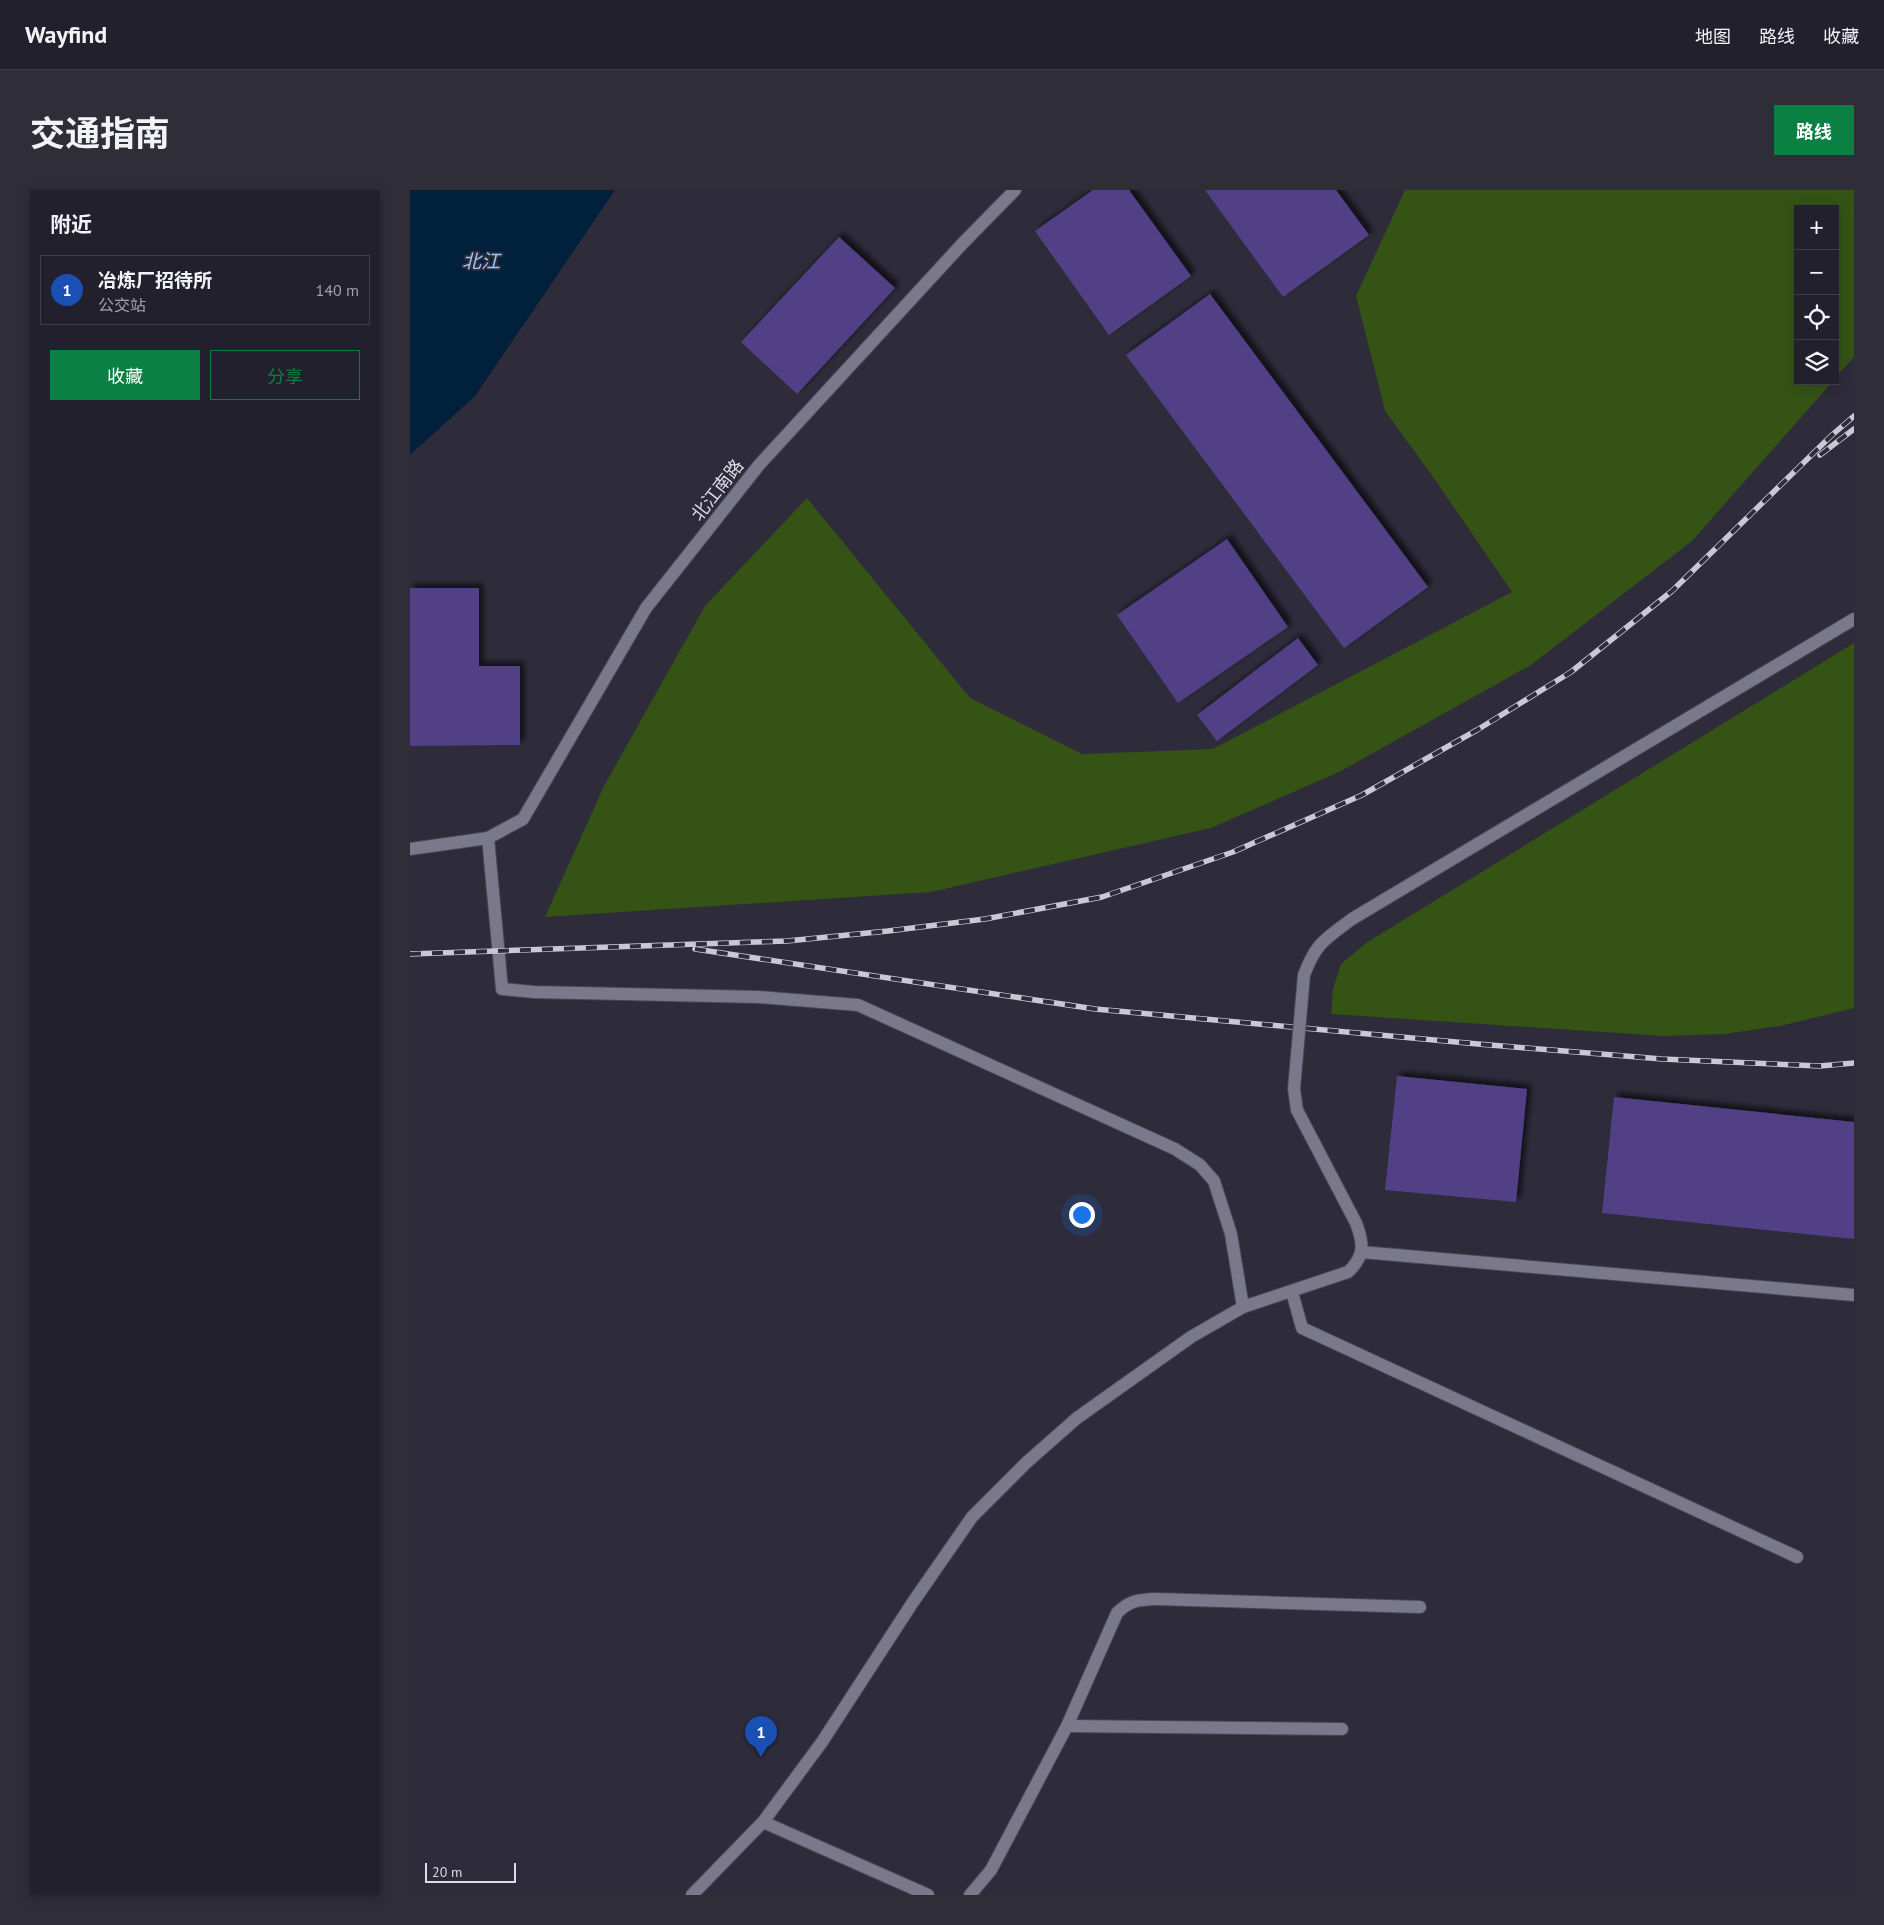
<!DOCTYPE html>
<html lang="zh">
<meta charset="utf-8">
<style>
body{margin:0;font-family:"PT Sans","Noto Sans SC",sans-serif;background:#2e2d38;color:#f1f3f6}
.controls{position:absolute;right:15px;top:15px;display:grid;overflow:hidden;border-radius:0px;box-shadow:0 2px 12px #0003}
.controls button{width:45px;height:45px;display:grid;place-items:center;padding:0;border:0;border-bottom:1px solid #3f3e48;background:#22202c;color:#f1f3f6;font:25px sans-serif}
.scale{position:absolute;left:15px;bottom:12px;width:91px;box-sizing:border-box;padding-left:5px;border:2px solid #dddce7;border-top:0;font-size:14px;line-height:18px;white-space:nowrap;color:#dddce7;-webkit-text-stroke:4px #2e2b3b;paint-order:stroke}
.you{position:absolute;left:671px;top:1024px;width:18px;height:18px;margin:-12px;border:4px solid #fff;border-radius:50%;background:#1a73e8;box-shadow:0 0 0 8px #1a73e833}
.badge{display:grid;place-items:center;width:32px;height:32px;border-radius:50%;background:#0b8043;color:#fff;font-size:16px;font-weight:700}
.pin{position:absolute;translate:-50% -41px;filter:drop-shadow(0 1px 2px #0008)}
.pin::after{content:'';position:absolute;top:26px;width:18px;height:15px;background:inherit;clip-path:polygon(0 0,100% 0,50% 100%)}
.list{margin:0;padding:0;list-style:none}
h2{display:flex;justify-content:space-between;align-items:center;height:65px;margin:0;padding:0 20px;font-size:21px}
h2 small{font-size:16px;font-weight:400;color:#a2a3a9}
.list li{display:grid;grid-template-columns:32px 1fr auto;gap:15px;align-items:center;box-sizing:border-box;height:70px;margin:0 10px 10px;padding:0 10px;border:1px solid #3f3e48;border-radius:0px}
.list b{display:block;font-size:19px;white-space:nowrap}
.list p{margin:0;font-size:16px;white-space:nowrap;color:#a2a3a9}
.list em{font-size:16px;font-style:normal;color:#a2a3a9}
.actions{display:flex;gap:10px;padding:15px 20px}
.actions a{flex:1;padding:11px 0;border:1px solid #0b8043;border-radius:0px;text-align:center;font-size:18px;color:#0b8043}
.actions .main{background:#0b8043;color:#fff}
.icon{flex:none;width:28px;height:28px;fill:none;stroke:currentColor;stroke-width:2;stroke-linecap:round;stroke-linejoin:round}
.map{position:relative;flex:none;width:1444px;height:1705px;overflow:hidden;border-radius:0px}
header{display:flex;align-items:center;gap:30px;box-sizing:border-box;height:70px;padding:0 25px;background:#22202c;border-bottom:1px solid #3f3e48}
header strong{font-size:24px}
nav{display:flex;gap:28px;margin-inline-start:auto;font-size:18px}
.intro{display:flex;align-items:center;justify-content:space-between;box-sizing:border-box;height:120px;padding:0 30px}
h1{margin:0;font-size:35px}
.button{padding:12px 22px;border-radius:0px;background:#0b8043;color:#fff;font-size:18px;font-weight:700}
main{display:flex;gap:30px;padding:0 30px}
aside{flex:1;background:#22202c;border-radius:0px;box-shadow:0 2px 12px #0003}
.map>svg:first-child{display:block}
.green{fill:#355315}
.water{fill:#00203c}
.building{fill:#514185;filter:url(#shadow)}
.lines{fill:none;stroke-linecap:round;stroke-linejoin:round}
.service-casing{stroke:#4a4755;stroke-width:14}
.tertiary-casing{stroke:#4a4755;stroke-width:14}
.service{stroke:#7a788b;stroke-width:12}
.tertiary{stroke:#7a788b;stroke-width:12}
.rail-casing{stroke:#cac8d4;stroke-width:5.5}
.rail{stroke:#2e2b3b;stroke-width:4;stroke-dasharray:11;stroke-linecap:butt}
.service-bridge-casing{stroke:#4a4755;stroke-width:14;stroke-linecap:butt}
.service-bridge{stroke:#7a788b;stroke-width:12}
.labels{text-anchor:middle;dominant-baseline:central;stroke-width:4;stroke-linejoin:round;paint-order:stroke}
.street-label{font-size:18px;fill:#dddce7;stroke:#2e2b3b}
.water-label{font-size:19px;font-style:italic;fill:#9bcafa;stroke:#2e2b3b}
</style>
<header>
<strong>Wayfind</strong>
<nav><a>地图</a><a>路线</a><a>收藏</a></nav>
</header>
<div class="intro"><h1>交通指南</h1><a class="button">路线</a></div>
<main>
<aside>
<h2>附近<small></small></h2>
<ul class="list">
<li><span class="badge" style="background:#1a4fb4">1</span><div><b>冶炼厂招待所</b><p>公交站</p></div><em>140 m</em></li>
</ul>
<div class="actions"><a class="main">收藏</a><a>分享</a></div>
</aside>
<div class="map">
<svg width="1444" height="1705" viewBox="0 0 1444 1705">
<defs>
<filter id="shadow"><feDropShadow dx="4.5" dy="-4.5" stdDeviation="2.5" flood-color="#0009"/></filter>
</defs>
<rect width="100%" height="100%" fill="#2e2b3b"/>
<!-- green -->
<g class="green">
<path d="M995 0H1444V167L1425 188V19H1388V191H1423L1282 351 1121 475 929 582 801 638 521 702 135 727 194 596 295 416 397 308 560 508 672 564 803 559 1102 402 1021 284 975 221 946 106Z"/>
<path d="M1444 453V818L1370 836 1314 844 1254 846 921 824 923 799 931 774 956 753Z"/>
</g>
<!-- water -->
<path class="water" d="M0 0H205L65 206 0 265Z"/>
<!-- building -->
<g class="building">
<path d="M683 0H719L781 86 699 145 625 41Z"/>
<path d="M795 0H926L959 45 873 107Z"/>
<path d="M429 47 485 98 387 204 331 152Z"/>
<path d="M800 104 1018 397 934 458 716 165Z"/>
<path d="M817 349 878 437 768 513 707 425Z"/>
<path d="M0 398H69V476H110V555L0 556Z"/>
<path d="M888 448 908 475 807 551 787 525Z"/>
<path d="M987 886 1117 899 1106 1012 975 1000Z"/>
<path d="M1204 907 1444 932V1049L1192 1023Z"/>
</g>
<g class="lines">
<defs>
<g id="service">
<path d="M894 785C906 753 915 749 942 729L1444 429"/>
<path d="M951 1062 1444 1105"/>
<path d="M882 1102 892 1138 1387 1367"/>
<path d="M833 1117 938 1082C955 1066 954 1054 946 1033L887 920"/>
<path d="M657 1536 932 1539"/>
<path d="M353 1632 518 1705"/>
<path d="M560 1705 581 1680 657 1536 707 1423C720 1410 728 1410 746 1409L1010 1417"/>
</g>
<g id="tertiary">
<path d="M78 648 92 799 124 802 348 807 448 815 765 959 790 975 804 991 821 1044 833 1117 781 1147 667 1228 617 1272 562 1327 503 1412 412 1552 353 1632 282 1705"/>
<path d="M0 659 78 648 113 629 236 418 349 275 553 53 605 0"/>
</g>
</defs>
<!-- service casing -->
<use href="#service" class="service-casing"/>
<!-- tertiary casing -->
<use href="#tertiary" class="tertiary-casing"/>
<!-- service -->
<use href="#service" class="service"/>
<!-- tertiary -->
<use href="#tertiary" class="tertiary"/>
<defs>
<g id="rail">
<path d="M1410 265 1444 239"/>
<path d="M285 759 685 819 1068 854 1252 869 1410 876 1444 873"/>
<path d="M0 764 377 751 478 741 575 729 692 707 823 662 952 605 1067 540 1161 482 1262 401 1422 245 1444 226"/>
</g>
</defs>
<!-- rail casing -->
<use href="#rail" class="rail-casing"/>
<!-- rail -->
<use href="#rail" class="rail"/>
<defs>
<path id="service-bridge" d="M887 920 884 899 894 785"/>
</defs>
<!-- service-bridge casing -->
<use href="#service-bridge" class="service-bridge-casing"/>
<!-- service-bridge -->
<use href="#service-bridge" class="service-bridge"/>
</g>
<g class="labels">
<!-- street labels -->
<g class="street-label">
<text transform="translate(307 300) rotate(-52)">北江南路</text>
</g>
<!-- water labels -->
<g class="water-label">
<text x="71" y="71">北江</text>
</g>
</g>
</svg>
<div class="controls">
<button>+</button>
<button>−</button>
<button><svg class="icon" aria-label="locate" viewBox="0 0 24 24"><circle cx="12" cy="12" r="6"/><path d="M12 2v4M12 18v4M2 12h4M18 12h4"/></svg></button>
<button><svg class="icon" aria-label="layers" viewBox="0 0 24 24"><path d="M12 4l9 5-9 5-9-5zM3 14l9 5 9-5"/></svg></button>
</div>
<div class="scale">20 m</div>
<div class="you"></div>
<div class="pin badge" style="left:351px;top:1567px;background:#1a4fb4">1</div>
</div>
</main>
